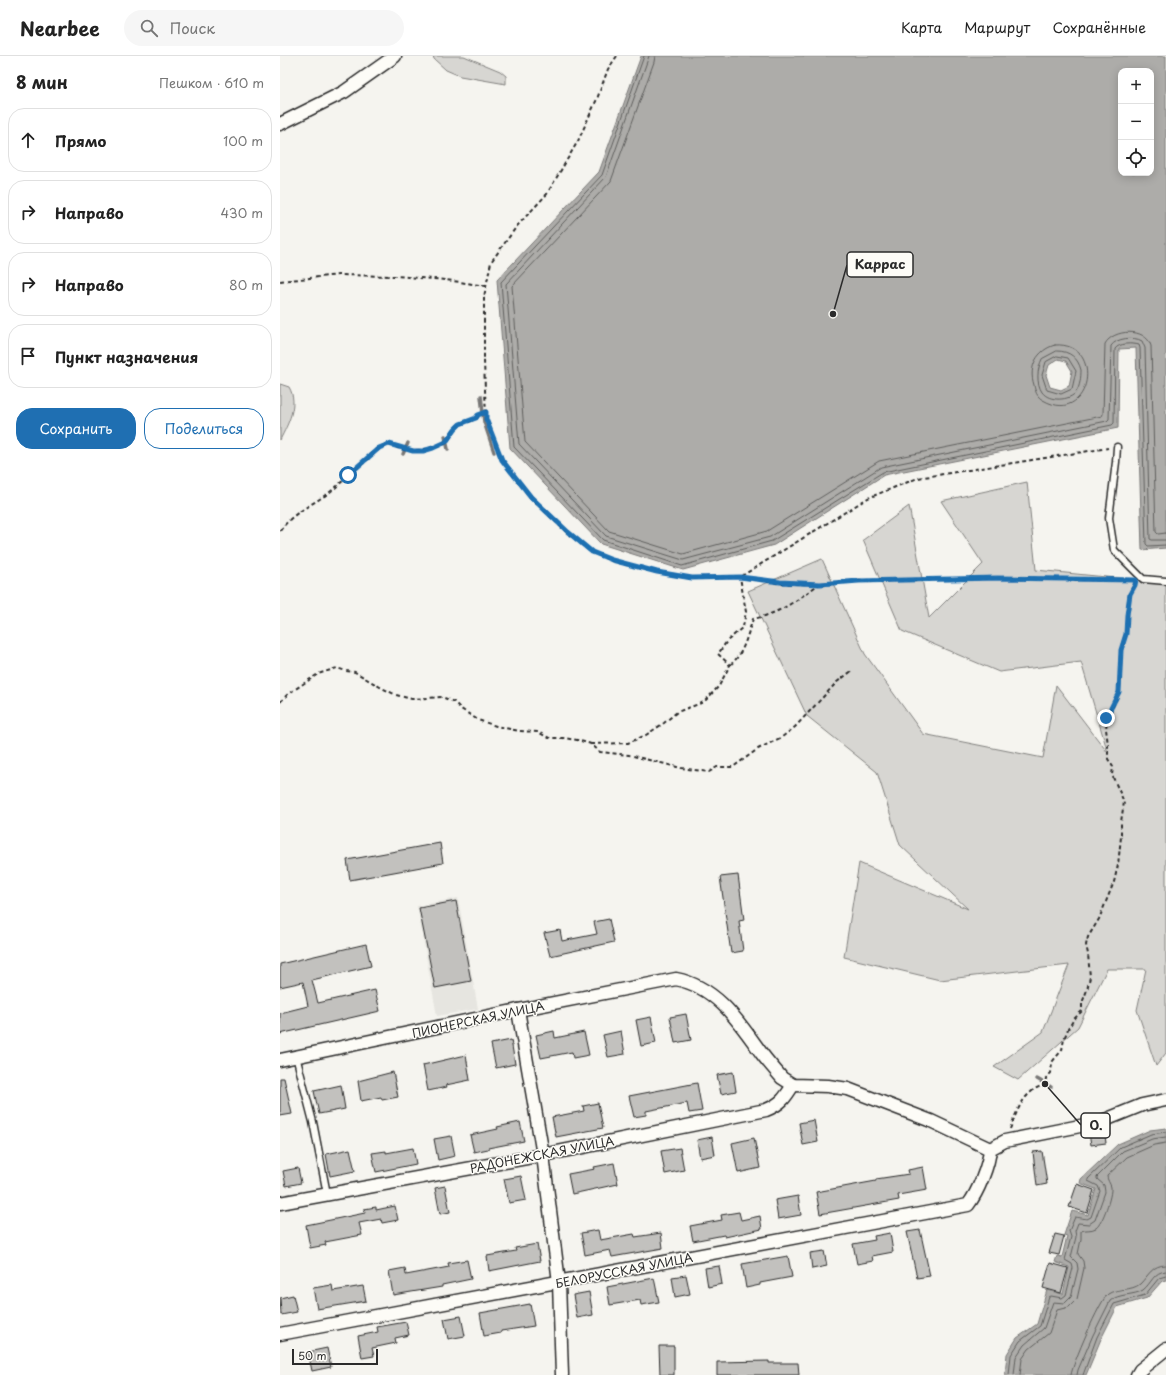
<!DOCTYPE html>
<html lang="ru">
<meta charset="utf-8">
<style>
body{margin:0;font-family:"Playpen Sans",sans-serif;background:#f6f6f6;color:#222}
.controls{position:absolute;right:12px;top:12px;display:grid;overflow:hidden;border-radius:8px;box-shadow:0 2px 10px #0003}
.controls button{width:36px;height:36px;display:grid;place-items:center;padding:0;border:0;border-bottom:1px solid #e0e0e0;background:#fff;color:#222;font:20px sans-serif}
.scale{position:absolute;left:12px;bottom:10px;width:86px;box-sizing:border-box;padding-left:4px;border:2px solid #2b2b2b;border-top:0;font-size:11px;line-height:14px;white-space:nowrap;color:#2b2b2b;-webkit-text-stroke:3px #fdfcf7;paint-order:stroke}
.stop{position:absolute;width:12px;height:12px;margin:-9px;border:3px solid #1f6fb2;border-radius:50%;background:#fff}
.stop.end{background:#1f6fb2;border-color:#fff;box-shadow:0 1px 4px #0008}
.list{margin:0;padding:0;list-style:none}
h2{display:flex;justify-content:space-between;align-items:center;height:52px;margin:0;padding:0 16px;font-size:17px}
h2 small{font-size:13px;font-weight:400;color:#767676}
.list li{display:grid;grid-template-columns:26px 1fr auto;gap:12px;align-items:center;box-sizing:border-box;height:64px;margin:0 8px 8px;padding:0 8px;border:1px solid #e0e0e0;border-radius:16px}
.list b{display:block;font-size:15px;white-space:nowrap}
.list em{font-size:13px;font-style:normal;color:#767676}
.actions{display:flex;gap:8px;padding:12px 16px}
.actions a{flex:1;padding:9px 0;border:1px solid #1f6fb2;border-radius:16px;text-align:center;font-size:14px;color:#1f6fb2}
.actions .main{background:#1f6fb2;color:#fff}
.icon{flex:none;width:22px;height:22px;fill:none;stroke:currentColor;stroke-width:2;stroke-linecap:round;stroke-linejoin:round}
.map{position:relative;flex:none;width:886px;height:1319px;overflow:hidden}
header{display:flex;align-items:center;gap:24px;box-sizing:border-box;height:56px;padding:0 20px;background:#fff;border-bottom:1px solid #e0e0e0}
header strong{font-size:19px}
nav{display:flex;gap:22px;margin-inline-start:auto;font-size:14px}
.search{width:280px;height:36px;background:#f6f6f6;display:flex;align-items:center;gap:10px;box-sizing:border-box;padding:0 14px;border-radius:22px;color:#767676;font-size:15px}
main{display:flex}
aside{flex:1;background:#fff}
.map>svg:first-child{display:block}
.built{fill:#e6e5e0}
.green{fill:#d7d6d2;stroke:#81807e}
.water{fill:#adaca9;stroke:#797877;fill-rule:evenodd}
.lines{fill:none;stroke-linecap:round;stroke-linejoin:round}
.shore{stroke:#5f5f5d;stroke-width:1}
.stream{stroke:#797877;stroke-width:3.5}
.building{fill:#c2c1be;stroke:#2b2b2b}
.lane-casing{stroke:#2b2b2b;stroke-width:9}
.street-casing{stroke:#2b2b2b;stroke-width:15}
.path{stroke:#2b2b2b;stroke-width:2;stroke-dasharray:4 3;stroke-linecap:butt}
.lane{stroke:#fdfcf7;stroke-width:6}
.street{stroke:#fdfcf7;stroke-width:12}
.route{stroke:#1f6fb2;stroke-width:5}
.labels{text-anchor:middle;dominant-baseline:central;stroke-width:3;stroke-linejoin:round;paint-order:stroke}
.street-label{font-size:12px;fill:#2b2b2b;stroke:#fdfcf7}
.leader{fill:none;stroke:#2b2b2b;stroke-width:1.5}
.callout-dot{fill:#2b2b2b;stroke:#fdfcf7;stroke-width:1.5}
.callout{fill:#fdfcf7;stroke:#2b2b2b;stroke-width:1.5}
.callout-label{font-size:13px;text-anchor:middle;font-weight:bold;fill:#2b2b2b}
</style>
<header>
<strong>Nearbee</strong>
<div class="search"><svg class="icon" aria-label="search" viewBox="0 0 24 24"><circle cx="10" cy="10" r="6"/><path d="M15 15l6 6"/></svg>Поиск</div>
<nav><a>Карта</a><a>Маршрут</a><a>Сохранённые</a></nav>
</header>
<main>
<aside>
<h2>8 мин<small>Пешком · 610 m</small></h2>
<ul class="list">
<li><svg class="icon" aria-label="ahead" viewBox="0 0 24 24"><path d="M12 20V5M6 11l6-6 6 6"/></svg><div><b>Прямо</b></div><em>100 m</em></li>
<li><svg class="icon" aria-label="right" viewBox="0 0 24 24"><path d="M7 20v-9h11M14 6l5 5-5 5"/></svg><div><b>Направо</b></div><em>430 m</em></li>
<li><svg class="icon" aria-label="right" viewBox="0 0 24 24"><path d="M7 20v-9h11M14 6l5 5-5 5"/></svg><div><b>Направо</b></div><em>80 m</em></li>
<li><svg class="icon" aria-label="arrive" viewBox="0 0 24 24"><path d="M6 21V4h12l-3 4 3 4H6"/></svg><div><b>Пункт назначения</b></div></li>
</ul>
<div class="actions"><a class="main">Сохранить</a><a>Поделиться</a></div>
</aside>
<div class="map">
<svg width="886" height="1319" viewBox="0 0 886 1319">
<rect width="100%" height="100%" fill="#f5f4ef"/>
<filter id="ink" filterUnits="userSpaceOnUse"><feTurbulence type="fractalNoise" baseFrequency=".025" numOctaves="2"/><feDisplacementMap in="SourceGraphic" scale="8" xChannelSelector="R" yChannelSelector="G"/><feConvolveMatrix kernelMatrix="1 2 1 2 8 2 1 2 1" color-interpolation-filters="sRGB"/></filter>
<g filter="url(#ink)">
<!-- built -->
<path class="built" d="M178 842 198 953 157 960 137 850Z"/>
<!-- green -->
<g class="green">
<path d="M153 0H184L220 15 226 20V28L180 20 166 14 154 3Z"/>
<path d="M0 328 9 331C19 348 8 368 0 384Z"/>
<path d="M747 426 756 514 886 527V997L876 1010 857 954 866 913H827L798 971 738 1024 714 1011 763 976 789 909 660 924 564 901 579 807 688 853 620 789 597 716 527 660 468 535 542 503 585 598 643 678 763 702 776 629 828 697 801 606 719 616 622 575 583 484 629 450 649 562 703 508 661 445Z"/>
</g>
<!-- water -->
<g class="water">
<path d="M361 0H886V492L862 494 856 292 839 293 838 372 604 419 494 489 403 514 321 488 230 392 217 224 319 116ZM841 15H871V117H841ZM778 303 786 305 792 315 789 330 781 334 770 331 766 319 769 309Z"/>
<path d="M886 1072V1224L882 1225 867 1242 837 1251 821 1283 806 1319H725L727 1298 737 1282 757 1268 767 1234 783 1238 789 1211 775 1206 777 1200 782 1201 787 1180 784 1179 792 1155 808 1159 816 1133 800 1127 801 1123 838 1088 870 1074Z"/>
</g>
<g class="lines">
<!-- shore -->
<g class="shore">
<path d="M364 0 322 119 221 226 234 391 323 484 402 510 492 485 603 416 832 369 834 367 835 293C839 287 852 287 859 289L860 292 866 488 868 490 886 489"/>
<path d="M369 0 326 121 226 228 239 388 326 480 403 504 490 481 601 411 827 365 829 363 831 290C836 282 854 280 862 285L865 292 870 483 872 484H886"/>
<path d="M375 0 374 6 331 125 232 230 245 386 329 475 403 498 487 475 599 405 822 360 823 358 825 288C833 273 866 271 871 290L876 476 878 478 886 477"/>
<path d="M775 289C826 285 811 372 763 344 757 341 755 335 754 329 748 311 757 294 775 289Z"/>
<path d="M777 295C790 295 798 302 801 314 801 321 800 331 796 336 790 345 769 346 762 336 756 327 757 313 762 303Z"/>
<path d="M777 300 788 302 796 315 792 333 781 338 767 334 762 319 766 306Z"/>
<path d="M729 1319 731 1299 740 1285 760 1270 769 1241 771 1240 782 1242 786 1239 793 1212 792 1208 785 1204 791 1181 789 1175 795 1161 807 1163 811 1161 820 1135 818 1130 808 1125V1123L841 1091 871 1078 886 1076"/>
<path d="M734 1319 736 1301 744 1289 764 1272 773 1246 785 1247 791 1241 798 1213 797 1207 791 1201 796 1181 795 1175 798 1167 809 1168 815 1164 825 1136 824 1129 817 1123V1121L843 1095 872 1083 886 1081"/>
<path d="M740 1319 742 1303 749 1293 769 1277 777 1254 789 1251 797 1243 804 1212 803 1205 798 1198 801 1183V1175C805 1173 811 1175 816 1172 823 1167 832 1139 831 1131 830 1127 827 1124 827 1120L847 1101 874 1089 886 1087"/>
<path d="M791 1319C792 1309 820 1244 828 1238 837 1232 852 1235 860 1228 869 1219 872 1209 886 1209"/>
<path d="M797 1319 798 1314 813 1279 830 1245C839 1237 854 1240 863 1234 872 1227 873 1216 886 1215"/>
<path d="M803 1319 817 1281 834 1248 865 1239 879 1222 886 1220"/>
</g>
<!-- stream -->
<g class="stream">
<path d="M201 340 204 366 214 396"/>
<path d="M165 380 168 393"/>
<path d="M123 398 128 387"/>
<path d="M757 1023 771 1031"/>
</g>
</g>
<!-- building -->
<g class="building">
<path d="M160 787 163 807 70 824 67 804Z"/>
<path d="M458 819 464 864 459 865 463 895 451 897 440 821Z"/>
<path d="M176 845 191 925 155 932 139 852Z"/>
<path d="M329 863 334 886 270 900 264 877 280 874 282 885 317 878 314 866Z"/>
<path d="M86 888 91 910 32 924 38 947 95 934 100 955 0 978V957L28 950 23 926 0 931V908Z"/>
<path d="M406 958 411 984 395 987 390 961Z"/>
<path d="M371 961 376 987 361 990 356 964Z"/>
<path d="M274 975 275 982 304 976 309 999 293 1002 292 996 261 1002 256 979Z"/>
<path d="M341 975 345 998 328 1001 323 979Z"/>
<path d="M231 984 235 1008 216 1012 211 988Z"/>
<path d="M186 999 190 1024 166 1029 167 1031 148 1035 143 1009Z"/>
<path d="M113 1016 118 1041 102 1044 101 1041 81 1045 78 1025Z"/>
<path d="M453 1016 456 1035 441 1038 437 1019Z"/>
<path d="M0 1022H4L12 1058 0 1060Z"/>
<path d="M417 1027 422 1055 409 1057 407 1047 366 1055V1059L354 1061 349 1040Z"/>
<path d="M61 1029 65 1053 39 1058 34 1035Z"/>
<path d="M318 1047 323 1072 276 1081 272 1061 304 1055 303 1050Z"/>
<path d="M534 1064 538 1086 523 1089 519 1067Z"/>
<path d="M240 1066 244 1085 208 1092V1093L194 1096 190 1079 218 1073 217 1071Z"/>
<path d="M824 1072 826 1087 811 1089 809 1076Z"/>
<path d="M171 1080 175 1100 158 1104 154 1083Z"/>
<path d="M432 1081 435 1099 420 1102 417 1084Z"/>
<path d="M474 1082 480 1112 458 1117 452 1087Z"/>
<path d="M133 1092 136 1108 96 1116 92 1097 106 1095V1097Z"/>
<path d="M400 1092 404 1114 385 1118 381 1095Z"/>
<path d="M70 1093 75 1115 50 1120 46 1098Z"/>
<path d="M762 1095 767 1128 757 1130 753 1096Z"/>
<path d="M334 1107 338 1128 292 1138 288 1118 315 1113 314 1111Z"/>
<path d="M643 1111 647 1134 618 1139 619 1144 540 1158 536 1136 596 1125V1123L629 1118 628 1114Z"/>
<path d="M18 1112 21 1127 6 1130 3 1115Z"/>
<path d="M241 1120 246 1144 229 1147 224 1123Z"/>
<path d="M797 1128 814 1134 807 1157 789 1151Z"/>
<path d="M165 1130 170 1156 160 1158 155 1132Z"/>
<path d="M518 1140 521 1159 498 1163 495 1144Z"/>
<path d="M115 1150 118 1164 102 1167 101 1163 79 1167 82 1179 45 1186 46 1189 30 1192 26 1169 85 1157 84 1153 96 1151V1154Z"/>
<path d="M459 1156 461 1164 480 1160 482 1173 445 1181 444 1179 413 1185 410 1170 442 1164 441 1159Z"/>
<path d="M318 1174 320 1184 354 1178 355 1181 381 1177 383 1192 332 1201 330 1194 305 1199 301 1177Z"/>
<path d="M640 1174 650 1220 637 1222 627 1176Z"/>
<path d="M610 1177 613 1196 592 1200 593 1205 577 1208 573 1188 595 1184 594 1180Z"/>
<path d="M775 1178 784 1180 779 1199 769 1197Z"/>
<path d="M257 1188 260 1205 209 1215 207 1200 236 1195 235 1192Z"/>
<path d="M544 1195 547 1210 532 1213 530 1197Z"/>
<path d="M508 1200 512 1221 480 1227V1229L466 1232 462 1208Z"/>
<path d="M187 1204 191 1223 162 1229V1231L113 1239 109 1215 125 1212 126 1219 169 1211 168 1207Z"/>
<path d="M770 1207 788 1212 781 1237 763 1232Z"/>
<path d="M439 1210 442 1228 428 1231 425 1212Z"/>
<path d="M406 1219 410 1238 395 1241 392 1221Z"/>
<path d="M374 1222 379 1246 361 1249 360 1244 330 1249 327 1231Z"/>
<path d="M52 1229 53 1235 83 1230 86 1245 37 1253 33 1232Z"/>
<path d="M309 1236 313 1259 297 1262 293 1239Z"/>
<path d="M13 1239 17 1256 1 1259 0 1242Z"/>
<path d="M250 1248 254 1270 221 1275V1277L204 1280 200 1257Z"/>
<path d="M181 1260 185 1280 168 1283 164 1263Z"/>
<path d="M126 1266 129 1279 115 1282 116 1287 92 1292 94 1300 82 1302 78 1280 98 1276 97 1271Z"/>
<path d="M379 1290H394V1319H380Z"/>
<path d="M47 1292 51 1311 32 1315 28 1296Z"/>
<path d="M489 1305V1307H518L519 1319H437V1306Z"/>
</g>
<g class="lines">
<defs>
<g id="lane">
<path d="M837 391 836 406 829 462 834 494 863 523 886 525"/>
<path d="M16 1000 33 1066 47 1138"/>
</g>
<g id="street">
<path d="M0 68 64 36 115 0"/>
<path d="M238 954 263 1099 279 1226 282 1319"/>
<path d="M0 1004 238 954 396 923C437 931 459 966 482 998 488 1006 495 1014 502 1022L513 1029 548 1030 568 1033 651 1065 710 1093"/>
<path d="M0 1147 263 1099 486 1054C501 1048 505 1042 513 1029"/>
<path d="M0 1278 688 1149C698 1136 709 1109 710 1093L725 1085 820 1066 862 1049 886 1044"/>
<path d="M857 1319 860 1314 886 1293"/>
</g>
</defs>
<!-- lane casing -->
<use href="#lane" class="lane-casing"/>
<!-- street casing -->
<use href="#street" class="street-casing"/>
<!-- path -->
<g class="path">
<path d="M337 0 328 13 317 43 298 85 267 138 237 170 211 206 204 241V304L206 363 213 383 222 404 251 441 287 476 312 496 333 505 377 516 412 522 460 521 588 442 638 422 828 392"/>
<path d="M0 225 59 219 115 220 166 224 206 230"/>
<path d="M0 475C14 455 31 450 50 436 62 427 71 415 84 406 91 400 98 390 108 389 112 388 118 392 122 393 136 396 148 394 161 389 170 385 171 375 179 369 184 366 191 366 196 362 199 359 201 358 205 356"/>
<path d="M450 609C464 598 467 579 473 563 501 557 517 544 539 528"/>
<path d="M0 646 8 638 38 618 57 612 66 615 75 616 100 631 116 639 132 643 162 641 174 646 181 653 198 664 216 670 239 675 258 676 269 682H283L297 684 311 688 320 696 349 699 401 712 429 716 437 711H453L478 693 502 681 515 671 557 626 573 614"/>
<path d="M311 688 348 687 366 679 384 667 397 656 424 646 439 630 450 609 438 598 447 585 463 571 466 556 460 521 500 527 540 528 579 525 717 522 851 524"/>
<path d="M730 1073C735 1060 740 1045 751 1036 755 1032 761 1030 765 1028L766 1022 771 1017 772 1006 782 994 784 983 788 973 794 963 802 955V947L807 934 810 921 808 898 806 889 808 881 819 863 834 826 838 809 841 781V766L844 746 832 719 833 711 828 703V689L826 673 827 663 839 636 841 594 846 578 848 550 850 538 855 527"/>
</g>
<!-- lane -->
<use href="#lane" class="lane"/>
<!-- street -->
<use href="#street" class="street"/>
</g>
</g>
<g class="lines" filter="url(#ink)">
<!-- route -->
<path class="route" d="M68 419 99 392 109 388 133 395H143L153 392 166 386 175 373 180 368 196 362 198 359 206 356V363L222 404 251 441 288 476 312 496 332 504 377 516 412 522 460 521 500 526 540 528 579 525 717 522 856 524 855 529 850 538 847 559 846 578 841 594 839 636 826 662"/>
</g>
<g class="labels">
<!-- street labels -->
<g class="street-label">
<text transform="translate(198 963) rotate(-12)">ПИОНЕРСКАЯ УЛИЦА</text>
<text transform="translate(262 1098) rotate(-11)">РАДОНЕЖСКАЯ УЛИЦА</text>
<text transform="translate(344 1214) rotate(-11)">БЕЛОРУССКАЯ УЛИЦА</text>
</g>
</g>
<!-- callouts -->
<path class="leader" d="M553 258L567 209M765 1028L801 1069"/>
<g class="callout-dot">
<circle cx="553" cy="258" r="4"/>
<circle cx="765" cy="1028" r="4"/>
</g>
<g class="callout">
<rect x="567" y="196" width="66" height="25" rx="4"/>
<rect x="801" y="1057" width="29" height="25" rx="4"/>
</g>
<g class="callout-label">
<text x="600" y="213">Каррас</text>
<text x="816" y="1074">0.</text>
</g>
</svg>
<div class="controls">
<button>+</button>
<button>−</button>
<button><svg class="icon" aria-label="locate" viewBox="0 0 24 24"><circle cx="12" cy="12" r="6"/><path d="M12 2v4M12 18v4M2 12h4M18 12h4"/></svg></button>
</div>
<div class="scale">50 m</div>
<div class="stop" style="left:68px;top:419px"></div>
<div class="stop end" style="left:826px;top:662px"></div>
</div>
</main>
